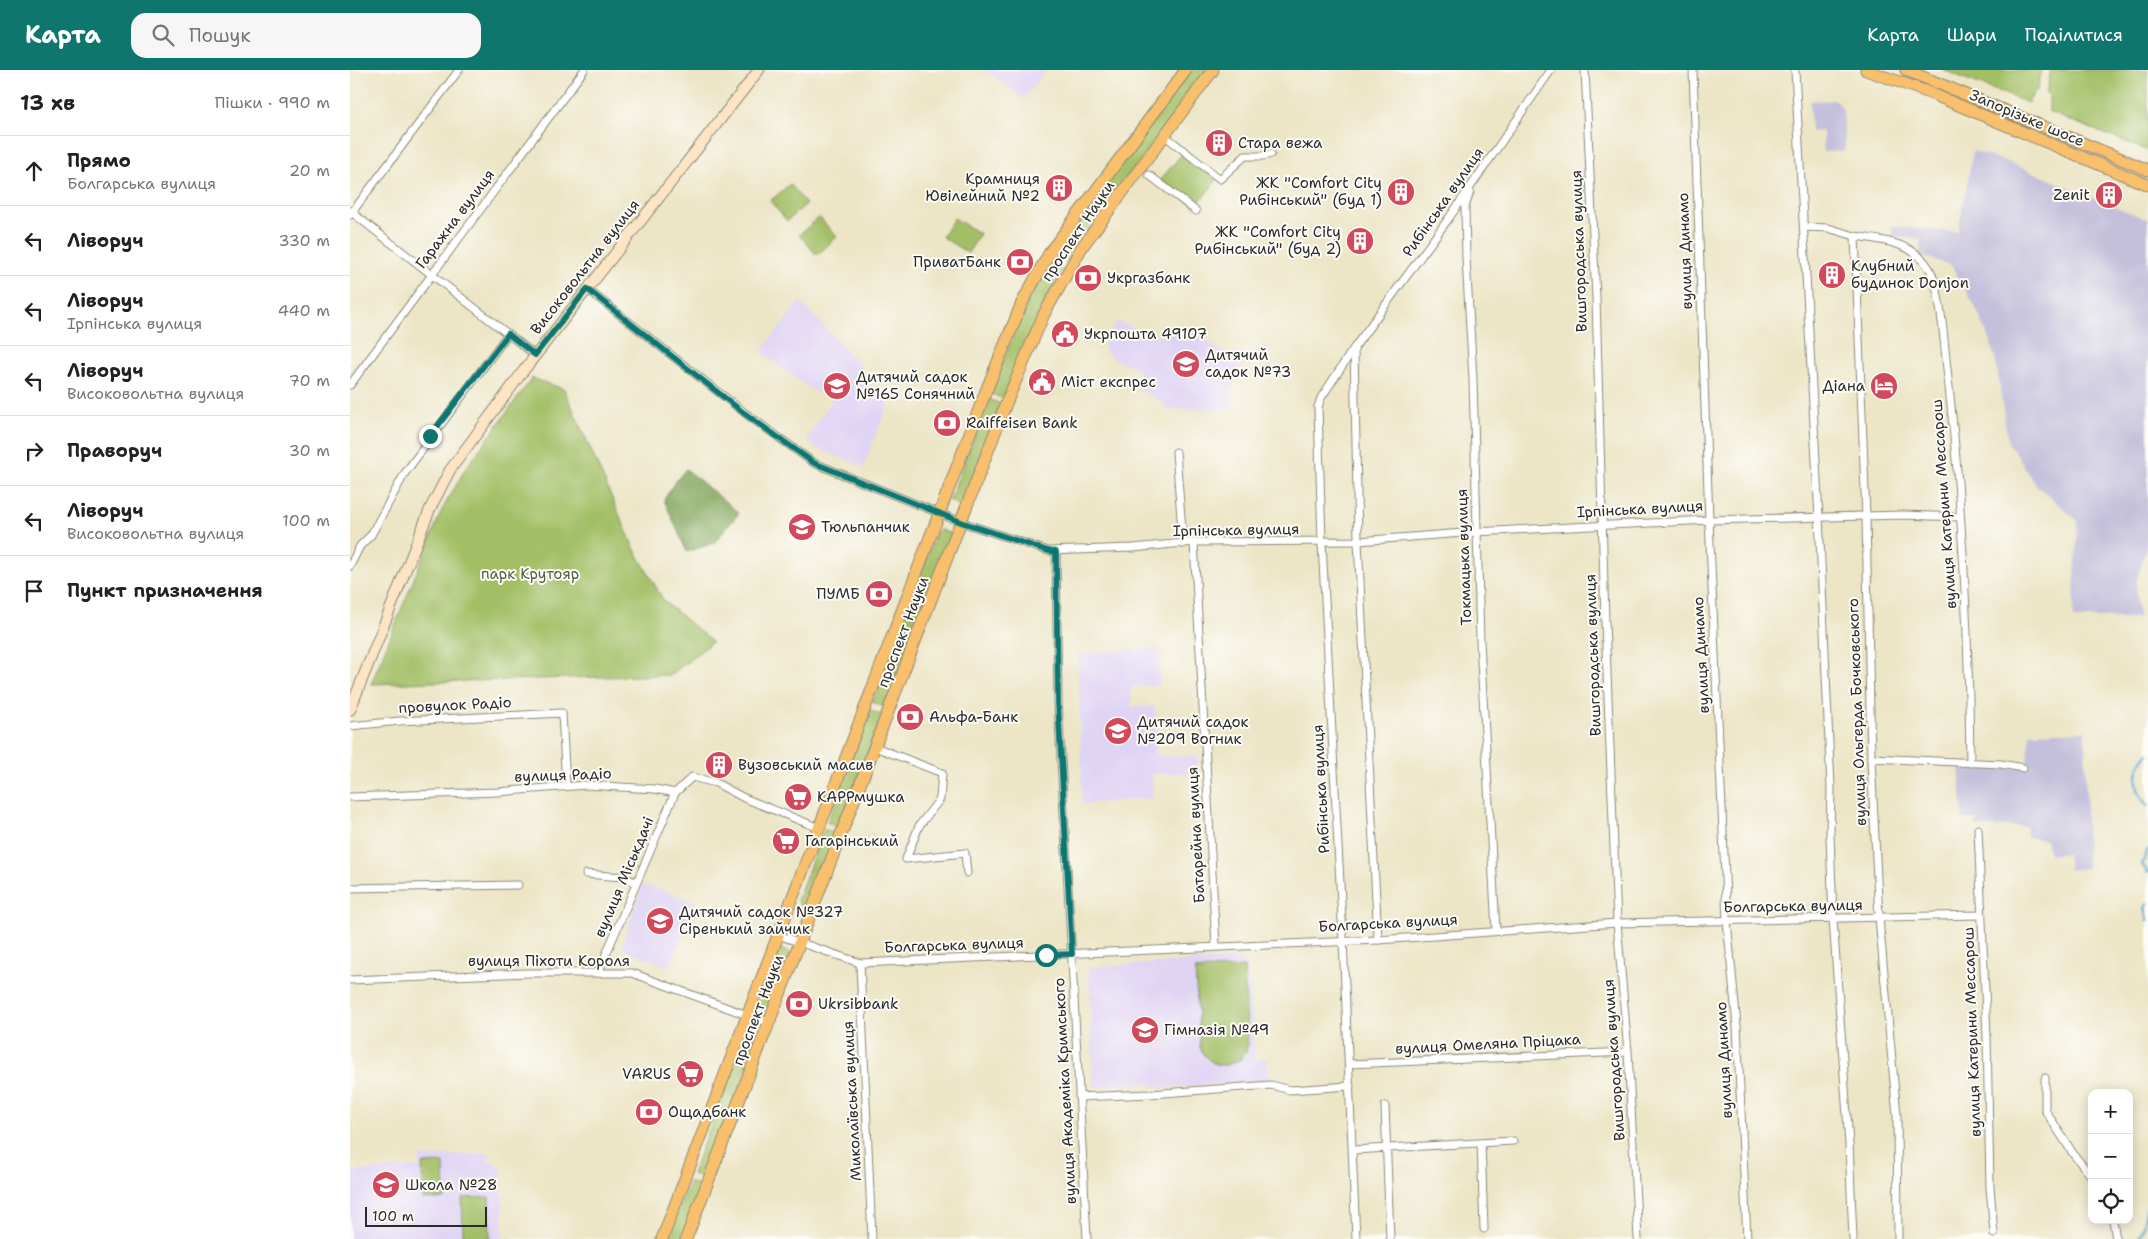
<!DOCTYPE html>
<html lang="uk">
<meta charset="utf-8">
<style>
body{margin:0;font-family:"Shantell Sans",sans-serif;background:#f6f6f6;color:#222}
.controls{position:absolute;right:15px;bottom:15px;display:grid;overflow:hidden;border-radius:10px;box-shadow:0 2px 12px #0003}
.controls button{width:45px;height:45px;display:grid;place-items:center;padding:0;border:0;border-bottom:1px solid #e0e0e0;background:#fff;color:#222;font:25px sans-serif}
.scale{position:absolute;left:15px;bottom:12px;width:122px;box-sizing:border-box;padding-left:5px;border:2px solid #2b2b2b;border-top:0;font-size:14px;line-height:18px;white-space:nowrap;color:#2b2b2b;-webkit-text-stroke:4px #fdfcf7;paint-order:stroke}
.stop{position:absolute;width:15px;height:15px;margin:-11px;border:4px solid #0f766e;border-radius:50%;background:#fff}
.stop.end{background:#0f766e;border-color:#fff;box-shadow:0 1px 5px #0008}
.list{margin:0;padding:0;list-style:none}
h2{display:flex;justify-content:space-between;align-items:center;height:65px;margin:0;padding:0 20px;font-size:21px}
h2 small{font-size:16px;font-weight:400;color:#767676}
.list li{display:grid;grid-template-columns:32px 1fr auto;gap:15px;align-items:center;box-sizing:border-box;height:70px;padding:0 20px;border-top:1px solid #e0e0e0}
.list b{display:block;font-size:19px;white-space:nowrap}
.list p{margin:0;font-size:16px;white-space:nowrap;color:#767676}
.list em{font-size:16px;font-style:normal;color:#767676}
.icon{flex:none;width:28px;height:28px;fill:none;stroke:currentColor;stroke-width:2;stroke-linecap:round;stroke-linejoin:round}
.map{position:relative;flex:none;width:1798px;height:1169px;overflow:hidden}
header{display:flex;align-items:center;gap:30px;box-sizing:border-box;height:70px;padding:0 25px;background:#0f766e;color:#fff}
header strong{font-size:24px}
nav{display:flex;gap:28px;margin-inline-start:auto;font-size:18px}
.search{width:350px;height:45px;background:#f6f6f6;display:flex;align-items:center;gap:12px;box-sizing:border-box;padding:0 18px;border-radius:15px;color:#767676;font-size:19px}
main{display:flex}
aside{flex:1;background:#fff}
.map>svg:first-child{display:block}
.built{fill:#e0d4f4;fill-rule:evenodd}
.industrial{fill:#c4c0db}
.green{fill:#a3bf66;stroke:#677548}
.forest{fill:#82a65b;stroke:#566843}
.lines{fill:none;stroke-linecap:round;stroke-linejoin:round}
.stream{stroke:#59a7d2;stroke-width:2.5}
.minor-casing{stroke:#8c8878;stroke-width:9}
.secondary-casing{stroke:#8c8878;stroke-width:12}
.primary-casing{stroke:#8c8878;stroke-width:13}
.minor{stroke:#fff;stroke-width:7}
.secondary{stroke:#fce5c4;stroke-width:10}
.primary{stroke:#f8bf6c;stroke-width:11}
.route{stroke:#0f766e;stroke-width:6}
.labels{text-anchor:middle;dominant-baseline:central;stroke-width:4;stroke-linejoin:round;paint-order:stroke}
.street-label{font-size:15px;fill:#2b2b2b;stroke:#fdfcf7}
.poi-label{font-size:15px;fill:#2b2b2b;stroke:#fdfcf7;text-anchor:start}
.park-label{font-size:15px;fill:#555f40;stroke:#fdfcf7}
</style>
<header>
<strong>Карта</strong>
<div class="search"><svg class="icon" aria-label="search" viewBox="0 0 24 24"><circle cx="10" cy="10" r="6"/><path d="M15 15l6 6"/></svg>Пошук</div>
<nav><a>Карта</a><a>Шари</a><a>Поділитися</a></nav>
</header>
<main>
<aside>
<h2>13 хв<small>Пішки · 990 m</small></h2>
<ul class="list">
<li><svg class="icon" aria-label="ahead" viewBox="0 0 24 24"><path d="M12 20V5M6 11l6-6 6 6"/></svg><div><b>Прямо</b><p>Болгарська вулиця</p></div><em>20 m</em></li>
<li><svg class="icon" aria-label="left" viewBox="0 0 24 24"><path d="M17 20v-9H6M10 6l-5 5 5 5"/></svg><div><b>Ліворуч</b></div><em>330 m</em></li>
<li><svg class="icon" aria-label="left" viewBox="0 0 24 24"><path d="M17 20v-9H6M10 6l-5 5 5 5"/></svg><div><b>Ліворуч</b><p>Ірпінська вулиця</p></div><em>440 m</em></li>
<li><svg class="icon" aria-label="left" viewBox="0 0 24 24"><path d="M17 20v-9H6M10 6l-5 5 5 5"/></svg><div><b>Ліворуч</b><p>Високовольтна вулиця</p></div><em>70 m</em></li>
<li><svg class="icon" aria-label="right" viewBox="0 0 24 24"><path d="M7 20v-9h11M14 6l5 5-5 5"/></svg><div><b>Праворуч</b></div><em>30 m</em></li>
<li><svg class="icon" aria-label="left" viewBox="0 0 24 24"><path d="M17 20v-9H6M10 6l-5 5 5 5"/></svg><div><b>Ліворуч</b><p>Високовольтна вулиця</p></div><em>100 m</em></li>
<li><svg class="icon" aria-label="arrive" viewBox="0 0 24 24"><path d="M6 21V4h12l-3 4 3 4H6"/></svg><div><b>Пункт призначення</b></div></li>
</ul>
</aside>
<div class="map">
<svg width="1798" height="1169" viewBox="0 0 1798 1169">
<rect width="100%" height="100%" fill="#fdfcf7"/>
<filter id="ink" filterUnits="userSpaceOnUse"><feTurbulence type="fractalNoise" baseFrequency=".02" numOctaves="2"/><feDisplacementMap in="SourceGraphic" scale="10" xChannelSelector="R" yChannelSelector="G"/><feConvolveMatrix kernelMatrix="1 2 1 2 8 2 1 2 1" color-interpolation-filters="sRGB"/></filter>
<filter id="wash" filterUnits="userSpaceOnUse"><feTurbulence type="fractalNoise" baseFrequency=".0096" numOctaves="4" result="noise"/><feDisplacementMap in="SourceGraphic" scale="20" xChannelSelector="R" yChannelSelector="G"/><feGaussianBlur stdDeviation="1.12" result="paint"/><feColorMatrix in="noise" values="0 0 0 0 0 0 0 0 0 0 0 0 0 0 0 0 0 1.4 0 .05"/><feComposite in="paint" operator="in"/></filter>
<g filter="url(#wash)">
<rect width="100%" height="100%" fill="#ece5c6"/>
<!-- built -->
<g class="built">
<path d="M634 0H696L674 29Z"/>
<path d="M450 231 513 298 509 312 542 324 513 397 467 378 456 370 482 330 469 320 466 323 411 282Z"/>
<path d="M766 251 787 259 792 264 807 266 812 264 818 258H822L847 264 871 281 886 283 903 282 909 280 914 274 920 278 915 285 885 299 883 302V338L881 340 815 339V334L787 318 788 298 767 290 756 283 754 276Z"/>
<path d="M809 578 810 615 781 617V637L805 636 806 686H848L849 702 802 704 803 728 732 734 728 584Z"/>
<path d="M292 815 309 819 347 833 319 897 271 878Z"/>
<path d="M889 889 898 899 905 989H917L919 1011 807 1018V1015L802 1016 801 1013 743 1017 739 897ZM894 897 898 974 896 982 891 989 850 977 845 901Z"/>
<path d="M140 1083 138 1090 152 1098 153 1169H140L139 1127 112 1128 113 1169H0V1102L70 1097V1087Z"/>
</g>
<!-- industrial -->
<g class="industrial">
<path d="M1486 30 1493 39 1495 81 1473 82V61L1461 62 1460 31Z"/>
<path d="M1623 81 1655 91 1798 150V457L1797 474 1786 513 1788 548H1723L1728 451 1686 415 1658 372 1646 292 1640 270 1626 238 1601 195 1569 185 1571 169 1541 167 1542 156 1608 162Z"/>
<path d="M1735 661 1737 798 1719 800 1717 783 1699 785 1696 770 1677 767 1676 756 1626 757V749H1613L1609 695 1667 698 1677 692 1680 663Z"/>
</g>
<!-- green -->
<g class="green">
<path d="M841 0H857L747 149 736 140Z"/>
<path d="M1593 0H1692L1687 21H1685L1678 33Z"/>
<path d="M1701 0H1798V81L1699 42V24L1696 23Z"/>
<path d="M833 83 867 110 845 137 810 110Z"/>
<path d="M440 114 456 134 437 151 420 131Z"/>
<path d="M469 147 487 167 467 185 449 165Z"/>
<path d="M604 148 630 164 618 183 592 167Z"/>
<path d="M730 149 741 157 717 192 705 184Z"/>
<path d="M700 192 712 200 690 242 653 329 640 323 676 235Z"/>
<path d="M182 308 214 319 284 478 314 531 362 572 321 605 21 614 92 440 114 401Z"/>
<path d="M639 329 651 334 612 436 599 431Z"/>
<path d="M588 459 602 464 535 637 522 632Z"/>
<path d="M519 640 532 645 489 758 477 752Z"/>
<path d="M474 759 487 764 456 846 447 830Z"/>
<path d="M428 878 441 883 419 940 407 935Z"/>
<path d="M894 897 898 974 896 982 891 989 877 995H867L859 990 853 984 850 977 845 900Z"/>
<path d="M398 957 411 963 355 1109 342 1104Z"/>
<path d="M94 1093 95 1129H73L72 1094Z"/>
<path d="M339 1112 352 1117 332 1169H317Z"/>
<path d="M139 1127 140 1169H113L112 1128Z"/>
</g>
<!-- forest -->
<path class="forest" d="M336 399 389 443 364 473 337 482 314 430 324 413Z"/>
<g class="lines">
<!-- stream -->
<g class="stream">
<path d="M1798 683C1796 686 1792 689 1791 693 1783 708 1787 725 1798 736"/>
<path d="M1798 779 1792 794 1798 803"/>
<path d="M1798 833 1795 837 1798 850"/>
<path d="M1789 1169C1794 1158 1794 1147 1798 1135"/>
</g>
</g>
</g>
<g filter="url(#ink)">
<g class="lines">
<defs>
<g id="minor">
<path d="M1235 0 1246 228 1255 552 1267 853 1278 982 1288 1169"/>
<path d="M1343 0 1359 450 1377 851 1387 956 1397 1169"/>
<path d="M1445 0 1469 447 1481 718 1480 765 1483 849 1499 1074 1503 1169"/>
<path d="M814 65 870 109 895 86H913L921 84"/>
<path d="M799 105 846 141"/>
<path d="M1120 122 1115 137 1116 188 1123 309 1130 572 1146 860"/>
<path d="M0 141 185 285"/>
<path d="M0 145 109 0"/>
<path d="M1454 157 1478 158 1505 166 1516 447 1521 688 1529 848 1547 1045 1548 1169"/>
<path d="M1505 166C1531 170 1563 172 1579 198 1591 219 1594 273 1597 299 1612 430 1619 561 1620 693"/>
<path d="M237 219 395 343 464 393 611 452 698 481 783 478 844 472 1008 471 1126 462 1359 450 1553 445 1610 447"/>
<path d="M1004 278 1008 471 1028 870"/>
<path d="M0 315 234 0"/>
<path d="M826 382 833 474"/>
<path d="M844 472 866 876"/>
<path d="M706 482 708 633 737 1169"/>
<path d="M0 496 10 476 21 465 55 403 158 264"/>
<path d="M0 656 50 651 212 643 216 716"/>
<path d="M525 677 592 703 590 729 569 756 556 789 615 783 617 803"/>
<path d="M1521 688 1651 694 1673 698"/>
<path d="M0 727 147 722 236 715 305 719 325 723 342 707 366 713 394 728 469 758"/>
<path d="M1628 759 1637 967 1640 1117 1644 1164"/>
<path d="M236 804 272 807 286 812"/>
<path d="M0 818 168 815"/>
<path d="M428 865 510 893 1028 870 1267 853 1630 845"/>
<path d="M510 893 522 1169"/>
<path d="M248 903 325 723"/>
<path d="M0 910 179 903H282L419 953"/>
<path d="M999 994 1278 982"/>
<path d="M1695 1008V1040L1724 1085 1742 1107"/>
<path d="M729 1027 800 1024 921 1015 940 1020 1000 1016"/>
<path d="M1035 1036 1040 1169"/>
<path d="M1131 1073 1134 1159"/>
<path d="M1003 1080 1163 1071"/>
<path d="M1763 1150 1766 1169"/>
<path d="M1006 1169 993 870 972 473 968 337 971 328 1004 278 1099 148 1201 0"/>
</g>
<path id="secondary" d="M0 640 80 439 100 400 174 300 409 0"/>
<g id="primary">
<path d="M1516 0 1580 23 1798 115"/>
<path d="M1556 0 1798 100"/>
<path d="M312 1169 636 321 672 233 700 182 836 0"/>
<path d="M336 1169 657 331 694 244 732 177 863 0"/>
</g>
</defs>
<!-- minor casing -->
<use href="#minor" class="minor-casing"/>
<!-- secondary casing -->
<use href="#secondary" class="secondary-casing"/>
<!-- primary casing -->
<use href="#primary" class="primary-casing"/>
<!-- minor -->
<use href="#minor" class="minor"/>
<!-- secondary -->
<use href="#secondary" class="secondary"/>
<!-- primary -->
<use href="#primary" class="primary"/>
</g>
</g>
<g class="lines" filter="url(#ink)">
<!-- route -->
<path class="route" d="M80 366 158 264 185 285 237 219 394 343 464 393 611 452 698 481 706 482 708 633 722 884 696 885"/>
</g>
<!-- icons -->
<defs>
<symbol id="building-disc" viewBox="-11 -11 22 22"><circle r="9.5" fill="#d1495b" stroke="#fdfcf7"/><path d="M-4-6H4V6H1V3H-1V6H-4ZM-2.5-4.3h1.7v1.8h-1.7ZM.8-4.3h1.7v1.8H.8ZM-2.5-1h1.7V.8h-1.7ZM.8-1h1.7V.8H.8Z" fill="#fff"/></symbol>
<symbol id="bank-disc" viewBox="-11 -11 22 22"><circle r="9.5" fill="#d1495b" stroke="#fdfcf7"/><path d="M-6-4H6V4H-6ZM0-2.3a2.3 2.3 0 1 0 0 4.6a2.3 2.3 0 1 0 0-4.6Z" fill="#fff"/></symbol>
<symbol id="civic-disc" viewBox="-11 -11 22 22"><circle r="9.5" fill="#d1495b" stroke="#fdfcf7"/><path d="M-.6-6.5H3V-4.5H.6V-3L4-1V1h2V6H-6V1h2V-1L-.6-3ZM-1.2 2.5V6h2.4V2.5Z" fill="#fff"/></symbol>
<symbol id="school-disc" viewBox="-11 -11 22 22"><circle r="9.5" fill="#d1495b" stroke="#fdfcf7"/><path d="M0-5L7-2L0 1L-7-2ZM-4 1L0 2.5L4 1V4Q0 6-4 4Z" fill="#fff"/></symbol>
<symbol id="hotel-disc" viewBox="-11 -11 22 22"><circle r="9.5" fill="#d1495b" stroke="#fdfcf7"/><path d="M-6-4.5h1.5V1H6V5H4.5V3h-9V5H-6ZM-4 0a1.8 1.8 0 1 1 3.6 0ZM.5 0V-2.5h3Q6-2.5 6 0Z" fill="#fff"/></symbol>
<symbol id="supermarket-disc" viewBox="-11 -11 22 22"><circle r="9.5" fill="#d1495b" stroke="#fdfcf7"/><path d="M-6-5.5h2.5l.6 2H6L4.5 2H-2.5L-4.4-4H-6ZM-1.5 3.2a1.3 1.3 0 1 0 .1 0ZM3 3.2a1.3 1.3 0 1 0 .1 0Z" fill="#fff"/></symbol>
</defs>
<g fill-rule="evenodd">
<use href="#building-disc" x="853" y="57" width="32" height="32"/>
<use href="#building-disc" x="693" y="102" width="32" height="32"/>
<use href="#building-disc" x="1035" y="106" width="32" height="32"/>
<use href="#building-disc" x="1743" y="109" width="32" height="32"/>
<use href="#building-disc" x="994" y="155" width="32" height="32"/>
<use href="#bank-disc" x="654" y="176" width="32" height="32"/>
<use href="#building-disc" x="1466" y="189" width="32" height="32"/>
<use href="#bank-disc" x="722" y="192" width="32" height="32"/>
<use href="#civic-disc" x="699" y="248" width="32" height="32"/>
<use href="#school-disc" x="820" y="278" width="32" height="32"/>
<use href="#civic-disc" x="676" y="296" width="32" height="32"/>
<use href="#school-disc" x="471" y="300" width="32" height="32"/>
<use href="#hotel-disc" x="1518" y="300" width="32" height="32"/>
<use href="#bank-disc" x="581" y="337" width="32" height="32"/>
<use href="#school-disc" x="436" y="441" width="32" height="32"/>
<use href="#bank-disc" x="513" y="508" width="32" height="32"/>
<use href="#bank-disc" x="544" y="631" width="32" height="32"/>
<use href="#school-disc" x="752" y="645" width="32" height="32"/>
<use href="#building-disc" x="353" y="679" width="32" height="32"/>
<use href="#supermarket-disc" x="432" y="711" width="32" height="32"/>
<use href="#supermarket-disc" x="420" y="755" width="32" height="32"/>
<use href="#school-disc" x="294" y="835" width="32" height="32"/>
<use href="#bank-disc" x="433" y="918" width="32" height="32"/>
<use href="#school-disc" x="779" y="944" width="32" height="32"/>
<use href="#supermarket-disc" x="324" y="988" width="32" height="32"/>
<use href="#bank-disc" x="283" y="1026" width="32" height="32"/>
<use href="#school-disc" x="20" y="1099" width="32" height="32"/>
</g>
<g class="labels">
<!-- street labels -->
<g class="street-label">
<text transform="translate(1677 48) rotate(23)">Запорізьке шосе</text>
<text transform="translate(1093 132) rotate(-55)">Рибінська вулиця</text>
<text transform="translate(105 149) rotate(-53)">Гаражна вулиця</text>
<text transform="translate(728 161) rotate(-56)">проспект Науки</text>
<text transform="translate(1229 181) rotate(-92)">Вишгородська вулиця</text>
<text transform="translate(1335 181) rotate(-92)">вулиця Динамо</text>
<text transform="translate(235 197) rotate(-52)">Високовольтна вулиця</text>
<text transform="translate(1594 434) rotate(-94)">вулиця Катерини Мессарош</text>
<text transform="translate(1290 439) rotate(-3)">Ірпінська вулиця</text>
<text transform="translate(886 460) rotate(-1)">Ірпінська вулиця</text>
<text transform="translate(1114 487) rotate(-92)">Токмацька вулиця</text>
<text transform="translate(553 562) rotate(-69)">проспект Науки</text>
<text transform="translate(1243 585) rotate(-92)">Вишгородська вулиця</text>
<text transform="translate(1351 585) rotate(-93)">вулиця Динамо</text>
<text transform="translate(105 635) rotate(-3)">провулок Радіо</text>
<text transform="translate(1507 642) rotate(-92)">вулиця Ольгерда Бочковського</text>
<text transform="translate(213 705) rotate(-2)">вулиця Радіо</text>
<text transform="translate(971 719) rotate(-93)">Рибінська вулиця</text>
<text transform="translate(846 765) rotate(-93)">Батарейна вулиця</text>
<text transform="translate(274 807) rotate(-67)">вулиця Міськдачі</text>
<text transform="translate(1443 836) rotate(-1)">Болгарська вулиця</text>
<text transform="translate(1038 853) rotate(-3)">Болгарська вулиця</text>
<text transform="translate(604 875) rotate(-2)">Болгарська вулиця</text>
<text x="199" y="891">вулиця Піхоти Короля</text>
<text transform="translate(408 940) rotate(-69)">проспект Науки</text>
<text transform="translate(1622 962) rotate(-92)">вулиця Катерини Мессарош</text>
<text transform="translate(1138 974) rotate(-3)">вулиця Омеляна Пріцака</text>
<text transform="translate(1264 990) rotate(-94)">Вишгородська вулиця</text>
<text transform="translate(1374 990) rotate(-93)">вулиця Динамо</text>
<text transform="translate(715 1021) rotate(-93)">вулиця Академіка Кримського</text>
<text transform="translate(502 1031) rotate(-93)">Миколаївська вулиця</text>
</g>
<!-- poi labels -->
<g class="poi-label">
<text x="888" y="73">Стара вежа</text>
<text x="690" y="109" text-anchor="end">Крамниця<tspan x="690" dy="17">Ювілейний №2</tspan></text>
<text x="1032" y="113" text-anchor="end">ЖК "Comfort City<tspan x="1032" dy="17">Рибінський" (буд 1)</tspan></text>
<text x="1740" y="125" text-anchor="end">Zenit</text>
<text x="991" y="162" text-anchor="end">ЖК "Comfort City<tspan x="991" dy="17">Рибінський" (буд 2)</tspan></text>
<text x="651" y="192" text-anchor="end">ПриватБанк</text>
<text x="1501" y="196">Клубний<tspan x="1501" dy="17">будинок Donjon</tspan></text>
<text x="757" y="208">Укргазбанк</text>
<text x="734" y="264">Укрпошта 49107</text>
<text x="855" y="285">Дитячий<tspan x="855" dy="17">садок №73</tspan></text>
<text x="506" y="307">Дитячий садок<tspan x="506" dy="17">№165 Сонячний</tspan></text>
<text x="711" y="312">Міст експрес</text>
<text x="1515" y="316" text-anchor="end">Діана</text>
<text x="616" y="353">Raiffeisen Bank</text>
<text x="471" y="457">Тюльпанчик</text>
<text x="510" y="524" text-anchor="end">ПУМБ</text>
<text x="579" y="647">Альфа-Банк</text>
<text x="787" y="652">Дитячий садок<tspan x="787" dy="17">№209 Вогник</tspan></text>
<text x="388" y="695">Вузовський масив</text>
<text x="467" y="727">КАРРмушка</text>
<text x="455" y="771">Гагарінський</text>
<text x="329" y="842">Дитячий садок №327<tspan x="329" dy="17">Сіренький зайчик</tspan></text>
<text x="468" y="934">Ukrsibbank</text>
<text x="814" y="960">Гімназія №49</text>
<text x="321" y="1004" text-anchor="end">VARUS</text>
<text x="318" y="1042">Ощадбанк</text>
<text x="55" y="1115">Школа №28</text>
</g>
<!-- park labels -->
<g class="park-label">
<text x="180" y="504">парк Крутояр</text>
</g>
</g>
</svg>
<div class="controls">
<button>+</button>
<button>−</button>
<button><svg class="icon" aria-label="locate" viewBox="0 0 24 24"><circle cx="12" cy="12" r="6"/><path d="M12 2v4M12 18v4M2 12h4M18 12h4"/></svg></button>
</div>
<div class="scale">100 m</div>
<div class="stop" style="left:696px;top:885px"></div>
<div class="stop end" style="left:80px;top:366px"></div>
</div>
</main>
